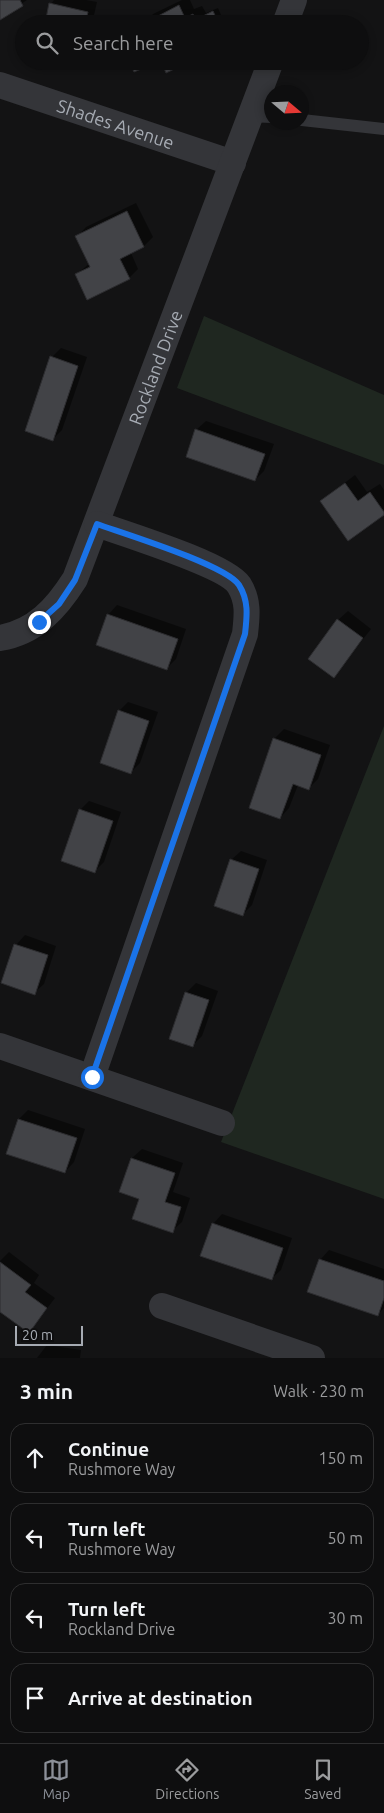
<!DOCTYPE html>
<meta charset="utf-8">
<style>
body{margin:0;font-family:Ubuntu,sans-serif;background:#171718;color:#f1f3f6}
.compass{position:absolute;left:264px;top:85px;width:45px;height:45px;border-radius:50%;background:#0e0e0f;box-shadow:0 2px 8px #0003;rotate:109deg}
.scale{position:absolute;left:15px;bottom:12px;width:68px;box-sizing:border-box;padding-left:5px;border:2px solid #a6abb3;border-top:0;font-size:14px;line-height:18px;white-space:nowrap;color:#a6abb3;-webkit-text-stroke:4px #0e0e0f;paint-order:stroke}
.stop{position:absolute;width:15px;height:15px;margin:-11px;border:4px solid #1a73e8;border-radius:50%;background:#fff}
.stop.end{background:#1a73e8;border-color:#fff;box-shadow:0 1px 5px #0008}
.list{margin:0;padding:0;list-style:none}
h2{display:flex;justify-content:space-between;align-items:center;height:65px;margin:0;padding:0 20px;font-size:21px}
h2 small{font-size:16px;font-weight:400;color:#9b9c9e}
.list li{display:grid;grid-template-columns:32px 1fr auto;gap:15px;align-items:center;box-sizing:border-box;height:70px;margin:0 10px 10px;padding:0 10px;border:1px solid #2e2e2f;border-radius:15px}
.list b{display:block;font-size:19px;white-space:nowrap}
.list p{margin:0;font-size:16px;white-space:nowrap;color:#9b9c9e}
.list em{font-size:16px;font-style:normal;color:#9b9c9e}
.icon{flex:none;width:28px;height:28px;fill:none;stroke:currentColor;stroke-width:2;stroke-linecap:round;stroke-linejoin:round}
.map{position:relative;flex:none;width:384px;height:1358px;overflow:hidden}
.search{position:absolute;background:#0e0e0f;box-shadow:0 2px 8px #0003;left:15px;right:15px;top:15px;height:55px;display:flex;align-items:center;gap:12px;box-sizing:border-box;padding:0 18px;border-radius:28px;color:#9b9c9e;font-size:19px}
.sheet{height:385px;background:#0e0e0f}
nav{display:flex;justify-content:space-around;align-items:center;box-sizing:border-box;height:70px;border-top:1px solid #2e2e2f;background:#0e0e0f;font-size:14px;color:#9b9c9e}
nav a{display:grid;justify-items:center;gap:2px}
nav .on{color:#8c9099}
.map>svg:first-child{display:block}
.green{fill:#1f2720}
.shadow{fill:#0007}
.building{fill:#424347;stroke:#2d2d30}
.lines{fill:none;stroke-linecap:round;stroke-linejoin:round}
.lane{stroke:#343539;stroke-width:12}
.street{stroke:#343539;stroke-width:26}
.route{stroke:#1a73e8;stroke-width:6}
.labels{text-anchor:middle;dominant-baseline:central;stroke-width:4;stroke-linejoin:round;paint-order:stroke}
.street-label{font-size:18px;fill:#a6abb3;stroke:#0e0e0f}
</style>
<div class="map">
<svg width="384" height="1358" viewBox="0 0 384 1358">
<rect width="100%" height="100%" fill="#131314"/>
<!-- green -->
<g class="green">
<path d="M204 316 384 395V465L177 388Z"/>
<path d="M384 726V1199L221 1142Z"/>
</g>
<!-- shadow -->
<g class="shadow">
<path d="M0 0H27L0 18Z"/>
<path d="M54 0H86L97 2 92 24H46L51 4Z"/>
<path d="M182 0H190L194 9 202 6 206 13 218 8 225 24H144L153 14Z"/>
<path d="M136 203 153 237 144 246 131 253 138 269 129 278 77 274 90 263 77 237 86 227Z"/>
<path d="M61 348 87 357 62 430 52 440V357Z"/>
<path d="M206 421 274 444 264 471 255 480 196 430Z"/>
<path d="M355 475 367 492 380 484 384 490V514L321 501Z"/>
<path d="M117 605 186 629 176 659 167 668 108 615Z"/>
<path d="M348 611 371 629 334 676 338 620Z"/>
<path d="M128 702 158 712 140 763 131 772 119 711Z"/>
<path d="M284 729 330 745 318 779 309 788 298 785 289 808 280 818 274 739Z"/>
<path d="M89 801 121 812 104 862 95 871 80 810Z"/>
<path d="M241 851 267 860 252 905 243 914 231 860Z"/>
<path d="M25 935 56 946 44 984 34 993 16 945Z"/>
<path d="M196 983 218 991 202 1036 193 1045 186 993Z"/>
<path d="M28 1110 85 1129 74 1162 65 1172 19 1119Z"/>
<path d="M142 1149 183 1163 173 1192 190 1198 182 1222 172 1231 141 1198 121 1191 132 1158Z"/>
<path d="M222 1214 292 1238 281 1270 271 1279 213 1224Z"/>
<path d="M329 1250 384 1269V1308L378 1314 320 1260Z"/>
<path d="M9 1252 39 1275 34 1283 55 1298 29 1332 0 1311V1261Z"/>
<path d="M47 1345 81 1350 80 1358H37Z"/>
</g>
<!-- building -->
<g class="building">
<path d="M0 0H20L23 6 0 20Z"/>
<path d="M49 3 88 12 85 24H45Z"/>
<path d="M179 5 185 18 193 14 197 24H143Z"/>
<path d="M213 11 219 24H199L197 19Z"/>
<path d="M129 61H160L134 72Z"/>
<path d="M161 61H191L166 73Z"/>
<path d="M127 211 144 247 120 259 130 279 87 300 75 274 90 267 75 236Z"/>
<path d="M50 356 78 366 53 441 25 431Z"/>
<path d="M195 429 265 454 255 481 186 457Z"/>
<path d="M345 483 358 501 370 492 384 512V515L348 541 320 501Z"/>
<path d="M107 614 178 639 167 670 96 645Z"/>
<path d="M337 619 363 638 334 678 308 659Z"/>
<path d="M118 710 149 721 131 774 100 763Z"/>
<path d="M273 738 321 755 309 790 293 784 280 819 249 808Z"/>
<path d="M79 809 113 821 95 873 61 861Z"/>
<path d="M230 859 259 869 243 916 214 906Z"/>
<path d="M14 944 48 955 35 995 1 983Z"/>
<path d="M185 992 209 1000 193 1047 169 1039Z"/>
<path d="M18 1119 77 1138 65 1173 6 1154Z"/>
<path d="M131 1158 175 1173 165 1202 181 1207 173 1233 132 1219 139 1199 119 1192Z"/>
<path d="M212 1223 283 1248 272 1280 200 1256Z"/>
<path d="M319 1259 384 1281V1298L378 1316 307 1292Z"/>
<path d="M0 1262 31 1285 25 1292 47 1308 29 1333 0 1312Z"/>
</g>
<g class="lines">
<!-- lane -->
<g class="lane">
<path d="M251 116 272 117"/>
<path d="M302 120 384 129"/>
</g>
<!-- street -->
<g class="street">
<path d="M285 24 294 0"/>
<path id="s1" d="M0 85 233 163"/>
<path id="s2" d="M0 638C35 632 56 609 75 579L271 61"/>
<path d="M0 1046 222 1123"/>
<path d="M92 1077 245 634C247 616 249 601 239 585 226 565 125 534 97 524"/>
<path d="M162 1306 312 1358"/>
</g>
</g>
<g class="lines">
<!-- route -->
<path class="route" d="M39 622 59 604 75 580 97 524C125 534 226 565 239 585 249 601 247 616 245 634L92 1077"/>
</g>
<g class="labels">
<!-- street labels -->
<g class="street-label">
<text stroke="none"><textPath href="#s1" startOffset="122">Shades Avenue</textPath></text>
<text stroke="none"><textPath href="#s2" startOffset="325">Rockland Drive</textPath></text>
</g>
</g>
</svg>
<svg class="compass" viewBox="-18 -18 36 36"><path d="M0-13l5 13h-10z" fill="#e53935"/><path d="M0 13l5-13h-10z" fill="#9b9c9e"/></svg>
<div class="scale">20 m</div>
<div class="stop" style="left:92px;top:1077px"></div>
<div class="stop end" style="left:39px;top:622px"></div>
<div class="search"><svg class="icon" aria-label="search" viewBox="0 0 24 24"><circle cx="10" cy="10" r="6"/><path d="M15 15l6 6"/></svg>Search here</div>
</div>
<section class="sheet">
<h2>3 min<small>Walk · 230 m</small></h2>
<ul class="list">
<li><svg class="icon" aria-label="ahead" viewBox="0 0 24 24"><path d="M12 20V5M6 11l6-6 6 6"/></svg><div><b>Continue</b><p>Rushmore Way</p></div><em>150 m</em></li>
<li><svg class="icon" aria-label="left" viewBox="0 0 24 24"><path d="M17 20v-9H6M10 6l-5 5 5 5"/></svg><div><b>Turn left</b><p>Rushmore Way</p></div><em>50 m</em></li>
<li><svg class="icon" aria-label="left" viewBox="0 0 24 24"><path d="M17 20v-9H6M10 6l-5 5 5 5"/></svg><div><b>Turn left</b><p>Rockland Drive</p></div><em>30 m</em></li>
<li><svg class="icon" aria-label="arrive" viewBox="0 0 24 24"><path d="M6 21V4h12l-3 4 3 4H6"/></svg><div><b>Arrive at destination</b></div></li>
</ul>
</section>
<nav>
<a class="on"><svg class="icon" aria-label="map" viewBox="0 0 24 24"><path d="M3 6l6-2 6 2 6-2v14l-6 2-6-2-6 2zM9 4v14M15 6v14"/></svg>Map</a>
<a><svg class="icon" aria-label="directions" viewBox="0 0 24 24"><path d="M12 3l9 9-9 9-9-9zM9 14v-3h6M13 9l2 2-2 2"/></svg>Directions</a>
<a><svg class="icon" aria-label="saved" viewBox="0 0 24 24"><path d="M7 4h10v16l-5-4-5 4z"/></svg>Saved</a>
</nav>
